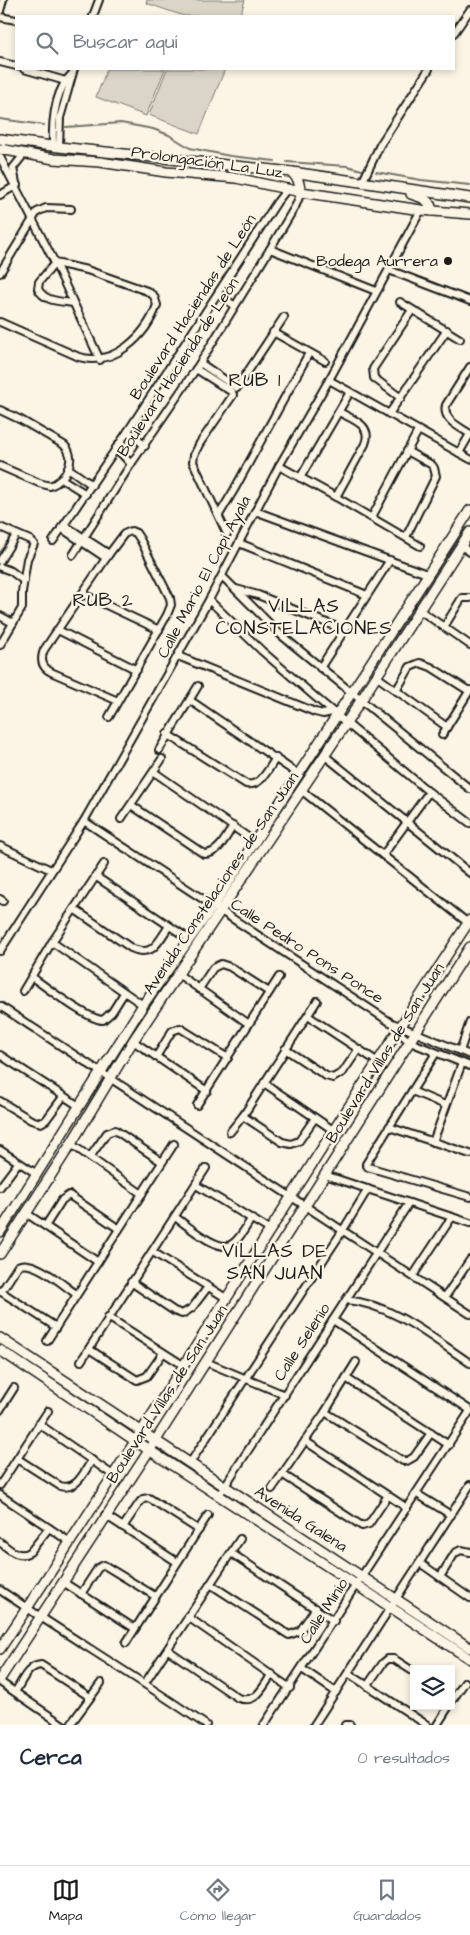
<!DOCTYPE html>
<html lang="es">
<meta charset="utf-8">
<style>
body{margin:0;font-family:"Architects Daughter",sans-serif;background:#f6f6f7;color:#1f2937}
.controls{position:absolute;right:15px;bottom:15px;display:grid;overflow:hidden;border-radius:0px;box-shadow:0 2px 8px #0003}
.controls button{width:45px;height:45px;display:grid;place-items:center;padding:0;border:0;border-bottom:1px solid #e0e1e3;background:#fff;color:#1f2937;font:25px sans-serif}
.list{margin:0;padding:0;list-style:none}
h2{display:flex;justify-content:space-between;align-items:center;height:65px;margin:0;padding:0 20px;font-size:21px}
h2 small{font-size:16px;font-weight:400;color:#747a83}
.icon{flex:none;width:28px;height:28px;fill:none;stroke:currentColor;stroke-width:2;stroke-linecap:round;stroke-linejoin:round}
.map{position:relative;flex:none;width:470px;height:1725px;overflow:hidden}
.search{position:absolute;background:#fff;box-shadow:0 2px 8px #0003;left:15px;right:15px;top:15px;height:55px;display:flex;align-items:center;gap:12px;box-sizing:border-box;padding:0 18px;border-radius:0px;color:#747a83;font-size:19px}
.sheet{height:140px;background:#fff}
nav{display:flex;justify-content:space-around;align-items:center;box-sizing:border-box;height:70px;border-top:1px solid #e0e1e3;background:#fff;font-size:14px;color:#747a83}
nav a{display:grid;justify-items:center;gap:2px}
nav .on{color:#1c1c1c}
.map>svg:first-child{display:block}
.green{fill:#dbd5c8;stroke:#7c7872}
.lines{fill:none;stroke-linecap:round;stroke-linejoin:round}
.stream{stroke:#75726c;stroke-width:2}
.street-casing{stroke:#1c1c1c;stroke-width:10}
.secondary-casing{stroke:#1c1c1c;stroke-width:12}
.street{stroke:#fcf5e5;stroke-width:6}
.secondary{stroke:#fcf5e5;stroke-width:9}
.poi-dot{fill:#1c1c1c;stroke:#fcf5e5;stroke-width:2}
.labels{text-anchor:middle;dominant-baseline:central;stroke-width:4.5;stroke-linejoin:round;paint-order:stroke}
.street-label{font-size:16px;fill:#1c1c1c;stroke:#fcf5e5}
.poi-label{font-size:16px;fill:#1c1c1c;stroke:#fcf5e5;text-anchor:end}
.quarter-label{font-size:19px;letter-spacing:1px;fill:#1c1c1c;stroke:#fcf5e5}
</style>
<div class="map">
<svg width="470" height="1725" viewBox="0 0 470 1725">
<rect width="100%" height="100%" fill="#fcf5e5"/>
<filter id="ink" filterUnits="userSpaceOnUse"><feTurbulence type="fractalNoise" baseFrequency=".02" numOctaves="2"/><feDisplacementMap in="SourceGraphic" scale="10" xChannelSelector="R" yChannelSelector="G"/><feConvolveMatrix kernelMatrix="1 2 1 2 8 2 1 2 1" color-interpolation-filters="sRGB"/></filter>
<g filter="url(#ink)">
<!-- green -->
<g class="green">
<path d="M147 0H245L240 16H184L146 3Z"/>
<path d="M107 69H165L146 116 96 97Z"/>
<path d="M167 69H225L199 134 149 115Z"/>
</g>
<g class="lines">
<!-- stream -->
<g class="stream">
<path d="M0 119 44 125"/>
<path d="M66 127 121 123 153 129 169 135 190 148 230 156 275 161"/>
<path d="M287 162 347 166 362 170"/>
<path d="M376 172 421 180 470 185"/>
</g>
<defs>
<g id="street">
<path d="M0 11 3 0"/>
<path d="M93 16 99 0"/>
<path d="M0 17 16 20"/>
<path d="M454 33 470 10"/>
<path d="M0 62 16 66"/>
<path d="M24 69 69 82"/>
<path d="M53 147C52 123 54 91 72 74"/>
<path d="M59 147 60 118 74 69"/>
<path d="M0 157 55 263 100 360"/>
<path d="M16 183 13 168 25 153"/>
<path d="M362 183 380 145 429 69"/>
<path d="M0 195 17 185"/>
<path d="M270 249 376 291"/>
<path d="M389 270 470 301"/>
<path d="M0 273 37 212 46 208 71 209"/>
<path d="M218 295 234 305"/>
<path d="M400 302 460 339"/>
<path d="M0 322 79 357C114 367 146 336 157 305L154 296 147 291 87 270 55 263 39 282 38 289C45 302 60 301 73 303"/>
<path d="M273 332 325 361"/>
<path d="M200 363 237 388 284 317"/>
<path d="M196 369 232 392 233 395 200 443 194 455 193 462 227 534"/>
<path d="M329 380 470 459"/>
<path d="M401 398 374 378 373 369 412 310"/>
<path d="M0 410 21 420 64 445C78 458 66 480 50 486L39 483 0 466"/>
<path d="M389 414 447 330"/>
<path d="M128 431 145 446"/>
<path d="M470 434C460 427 442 420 446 405L470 367"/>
<path d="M116 448 131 464"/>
<path d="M459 453 470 434"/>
<path d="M279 466 336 497 420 546"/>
<path d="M68 468 92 485"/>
<path d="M300 478 350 392"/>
<path d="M62 479 86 494"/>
<path d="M336 497 365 444C373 425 352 419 339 412"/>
<path d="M255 511 427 574"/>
<path d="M219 515 234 490 309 353"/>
<path d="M372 517 418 431"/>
<path d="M64 525 109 554"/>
<path d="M0 527 30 540 34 544 27 559 22 592V608L0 645"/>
<path d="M61 528 106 558"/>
<path d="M406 537 436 476 434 468 432 465 407 451"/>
<path d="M53 541 128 431 277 202 288 188"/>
<path d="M239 543 367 595"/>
<path d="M461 546 470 552"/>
<path d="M73 555 131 464 200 363 270 249 296 205 301 192"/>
<path d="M0 561 16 535"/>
<path d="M0 567 11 571 24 581"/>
<path d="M222 576 281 635 470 789"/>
<path d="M236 589 258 595 344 630"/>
<path d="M83 594 159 630"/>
<path d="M209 600 262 651 314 696 429 792 470 823"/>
<path d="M418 609 470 645"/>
<path d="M0 616 13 623"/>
<path d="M444 627 460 601 462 598H470"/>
<path d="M58 630 137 670"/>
<path d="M178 656 315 712 323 714 332 712"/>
<path d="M320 668 390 560"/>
<path d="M376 676 447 727"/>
<path d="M396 691 410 667 420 663 431 667 469 691"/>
<path d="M191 701 298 774"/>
<path d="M109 717 167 615 171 605 170 598 140 539 136 533 131 531 124 534 109 554 44 650C40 660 42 667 51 672L118 701"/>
<path d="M167 734 246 784C261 787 268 769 276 758"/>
<path d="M442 735 470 690"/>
<path d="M159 750 198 686"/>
<path d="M324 755 470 873"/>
<path d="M154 772 255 842"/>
<path d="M301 790 468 923"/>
<path d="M131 805 204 854C219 854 226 837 233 826"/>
<path d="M121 819 162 759"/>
<path d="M84 821 390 1022 470 1055"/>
<path d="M0 846 51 870"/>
<path d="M383 855 429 792"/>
<path d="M95 876 189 939"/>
<path d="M0 899 3 901"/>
<path d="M74 909 131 948C153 958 158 942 169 926"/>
<path d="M52 942 143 1005"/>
<path d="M0 951 84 821 209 600 279 466 329 380 421 210"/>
<path d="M178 974 249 1024"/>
<path d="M32 977C46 987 88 1020 103 1020L112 1012 124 993"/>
<path d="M199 989 213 968 221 964 230 967 269 992"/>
<path d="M23 991 52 942 104 864"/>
<path d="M0 1006 470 1314"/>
<path d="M308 1016 378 1062"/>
<path d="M396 1030 410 1042 470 1066"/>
<path d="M133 1041 207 1091"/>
<path d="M285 1049 326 1076 333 1078 343 1072 358 1050"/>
<path d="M460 1051 470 1022"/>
<path d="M436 1053 366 1164 368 1167 470 1197"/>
<path d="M0 1055 79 1106"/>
<path d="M156 1057 172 1031 180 1028 228 1058"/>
<path d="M264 1083 333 1130"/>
<path d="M412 1091 445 1105"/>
<path d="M0 1101 31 1120 41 1123 46 1120 63 1097"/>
<path d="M197 1105 279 977"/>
<path d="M243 1116 282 1142 291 1144 299 1141 315 1118"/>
<path d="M389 1127 470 1154"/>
<path d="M230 1132 243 1116 317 1001"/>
<path d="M433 1142 462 1063"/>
<path d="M71 1144 142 1194"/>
<path d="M0 1150 37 1174"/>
<path d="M90 1157 107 1133 115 1130 162 1162"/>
<path d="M325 1175 470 1223"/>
<path d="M196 1185 270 1230"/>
<path d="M0 1187 18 1163"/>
<path d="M26 1213 98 1262"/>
<path d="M175 1217C187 1225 219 1254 232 1244 240 1239 246 1227 251 1219"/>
<path d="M46 1225 62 1200 69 1195 119 1229"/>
<path d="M153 1252 226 1298"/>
<path d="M413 1276 452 1217"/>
<path d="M131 1282 174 1311 182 1314 192 1308 208 1287"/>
<path d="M0 1291 56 1327"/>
<path d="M1 1292 18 1266C33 1258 63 1285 76 1294"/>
<path d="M445 1297 470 1260"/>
<path d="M346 1300C393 1304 432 1338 470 1363"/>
<path d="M108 1317 183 1365"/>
<path d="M333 1320 470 1410"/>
<path d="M47 1341 174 1144"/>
<path d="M89 1349 137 1380 147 1376 163 1353"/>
<path d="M81 1361 206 1168"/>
<path d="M206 1362 285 1395"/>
<path d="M346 1378 449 1445"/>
<path d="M0 1410 14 1388"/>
<path d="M325 1412 403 1461H407L414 1457 431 1433"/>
<path d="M39 1424 113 1475"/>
<path d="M305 1441 407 1508"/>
<path d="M18 1459 60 1486C77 1491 84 1472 92 1460"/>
<path d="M190 1463 343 1230 368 1189"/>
<path d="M282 1474 362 1526 369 1524 387 1497"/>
<path d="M0 1485 48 1411"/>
<path d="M272 1489 325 1412 356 1362"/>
<path d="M417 1494 451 1515"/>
<path d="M0 1495 70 1542"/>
<path d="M219 1495 409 1203"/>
<path d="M105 1515 177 1562"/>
<path d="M123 1527 140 1502 143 1499 149 1498 199 1530"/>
<path d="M0 1542C9 1549 18 1559 30 1552L49 1528"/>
<path d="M231 1553 334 1621"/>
<path d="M420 1563 470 1598"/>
<path d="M440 1577 455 1553 461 1550 470 1552"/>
<path d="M63 1582 134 1628"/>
<path d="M210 1584 289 1635 300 1631 316 1608"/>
<path d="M0 1590C68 1636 138 1678 206 1725"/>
<path d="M81 1594 98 1568 104 1565 155 1596"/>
<path d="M188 1617 290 1688"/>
<path d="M126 1643 208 1515"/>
<path d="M168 1650 238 1698C257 1704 262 1688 272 1674"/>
<path d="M302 1669 336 1692"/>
<path d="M348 1673 427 1725"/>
<path d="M0 1682 63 1725"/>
<path d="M145 1683 240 1539"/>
<path d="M367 1686 383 1663 388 1659H394L414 1672"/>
<path d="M15 1692C22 1682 27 1666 41 1665L90 1697"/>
<path d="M451 1702 465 1682"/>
<path d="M70 1725 101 1683"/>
<path d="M264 1725 470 1411"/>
<path d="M314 1725 470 1485"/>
<path d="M345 1725H350"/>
<path d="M437 1725 449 1706"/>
</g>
<g id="secondary">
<path d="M0 139 59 147 292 172 470 198"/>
<path d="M0 149 54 159 100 162 166 172 236 178 301 192 421 210 470 214"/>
<path d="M292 172 298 180 301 192"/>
<path d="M411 194C420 197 431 199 432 211"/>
<path d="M0 1232 143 1005 213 906 470 510"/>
<path d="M0 1254 71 1144 133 1041 347 722 470 532"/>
<path d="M0 1338 470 1648"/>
<path d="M0 1350 149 1450 470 1659"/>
<path d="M0 1649C160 1408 311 1161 470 920"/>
<path d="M0 1679 156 1440 470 947"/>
</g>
</defs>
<!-- street casing -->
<use href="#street" class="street-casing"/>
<!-- secondary casing -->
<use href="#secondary" class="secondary-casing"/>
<!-- street -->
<use href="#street" class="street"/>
<!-- secondary -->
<use href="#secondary" class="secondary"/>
</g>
</g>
<!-- markers -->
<circle class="poi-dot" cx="448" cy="261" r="5"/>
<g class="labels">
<!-- street labels -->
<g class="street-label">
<text transform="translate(207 162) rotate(8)">Prolongación La Luz</text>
<text transform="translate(193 307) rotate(-57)">Boulevard Haciendas de León</text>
<text transform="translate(178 367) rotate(-57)">Boulevard Hacienda de León</text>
<text transform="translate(204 577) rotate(-62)">Calle Mario El Capi Ayala</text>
<text transform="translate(221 883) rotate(-56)">Avenida Constelaciones de San Juan</text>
<text transform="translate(307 951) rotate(33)">Calle Pedro Pons Ponce</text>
<text transform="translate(385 1053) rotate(-58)">Boulevard Villas de San Juan</text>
<text transform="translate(302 1342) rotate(-57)">Calle Selenio</text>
<text transform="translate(167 1394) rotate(-57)">Boulevard Villas de San Juan</text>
<text transform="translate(301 1519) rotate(33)">Avenida Galena</text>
<text transform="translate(324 1611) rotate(-57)">Calle Minio</text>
</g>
<!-- poi labels -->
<g class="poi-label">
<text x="438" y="261">Bodega Aurrera</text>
</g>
<!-- quarter labels -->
<g class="quarter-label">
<text x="255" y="380">RUB 1</text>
<text x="103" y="600">RUB 2</text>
<text x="304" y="606">VILLAS<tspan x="304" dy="22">CONSTELACIONES</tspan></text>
<text x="275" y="1251">VILLAS DE<tspan x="275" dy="22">SAN JUAN</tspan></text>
</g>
</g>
</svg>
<div class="controls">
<button><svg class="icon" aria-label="layers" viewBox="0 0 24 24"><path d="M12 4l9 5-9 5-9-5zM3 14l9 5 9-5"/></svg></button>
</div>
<div class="search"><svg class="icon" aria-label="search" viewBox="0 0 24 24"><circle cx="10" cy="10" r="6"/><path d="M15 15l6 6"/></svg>Buscar aquí</div>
</div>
<section class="sheet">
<h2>Cerca<small>0 resultados</small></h2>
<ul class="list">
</ul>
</section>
<nav>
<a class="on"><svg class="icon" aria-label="map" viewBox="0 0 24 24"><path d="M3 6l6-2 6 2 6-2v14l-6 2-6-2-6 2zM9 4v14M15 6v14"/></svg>Mapa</a>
<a><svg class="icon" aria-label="directions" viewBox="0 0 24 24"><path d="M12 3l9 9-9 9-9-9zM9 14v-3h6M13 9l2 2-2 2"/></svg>Cómo llegar</a>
<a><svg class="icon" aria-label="saved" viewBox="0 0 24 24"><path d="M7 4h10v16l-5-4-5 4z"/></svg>Guardados</a>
</nav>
